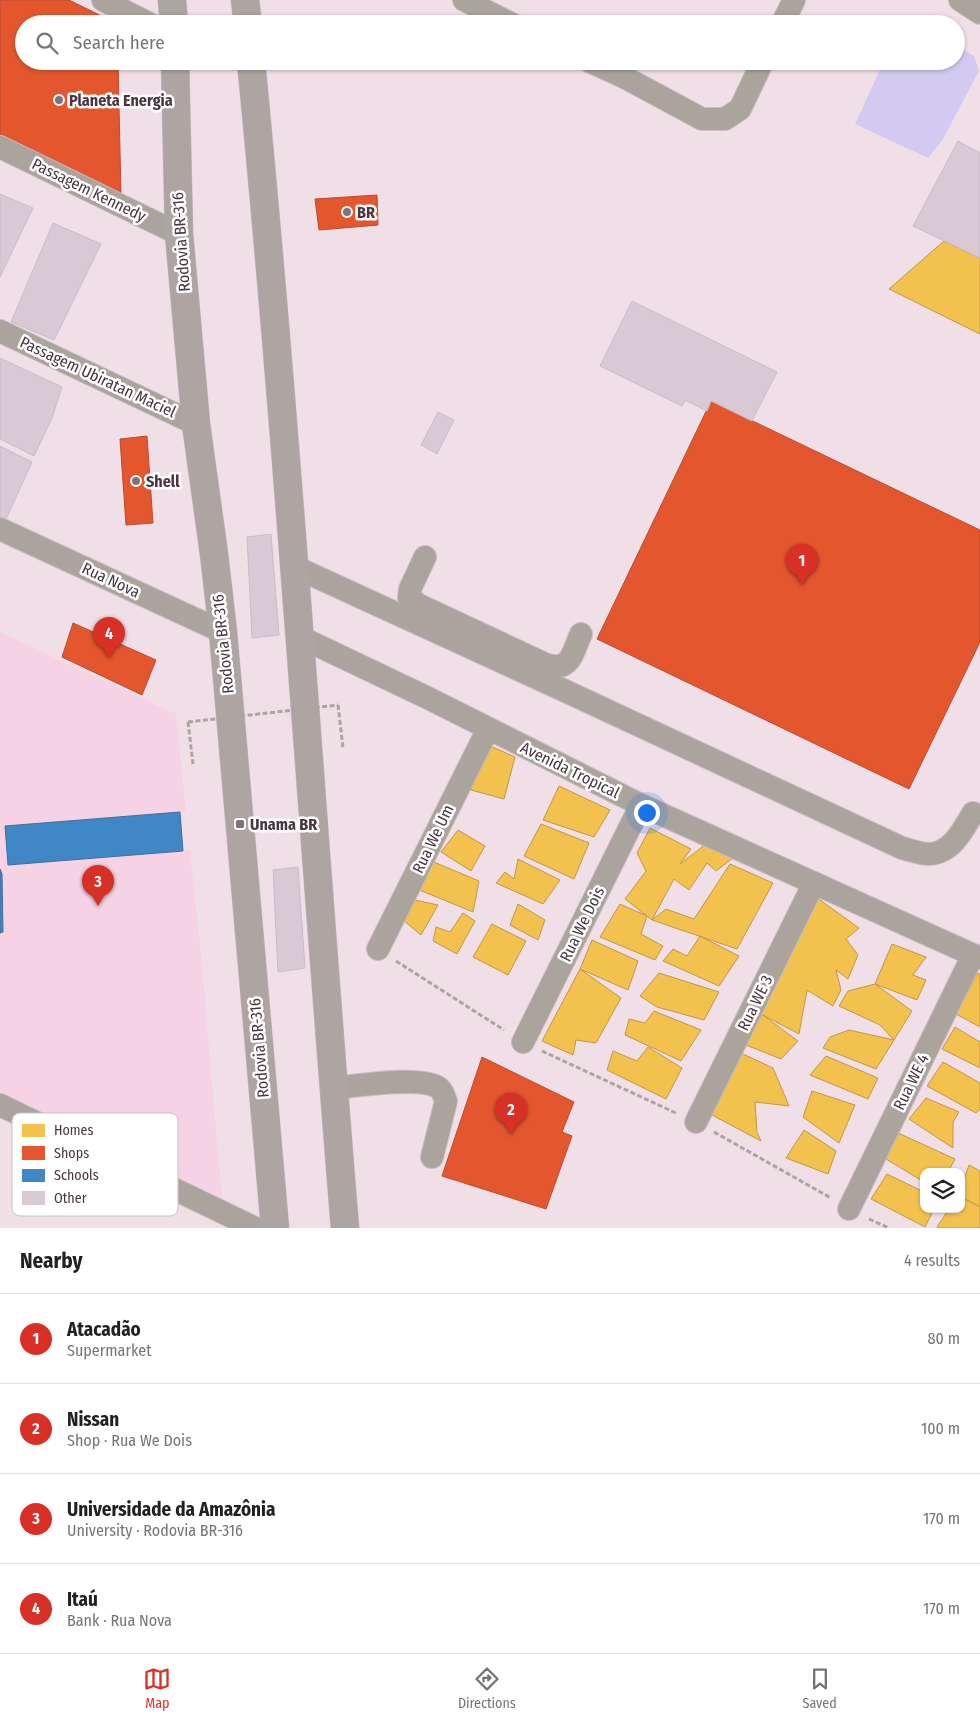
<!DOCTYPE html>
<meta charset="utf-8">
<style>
body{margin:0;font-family:"Fira Sans Condensed",sans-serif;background:#f2f2f2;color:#202124}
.controls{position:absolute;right:15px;bottom:15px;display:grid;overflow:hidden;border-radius:10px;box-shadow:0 1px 4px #0004}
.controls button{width:45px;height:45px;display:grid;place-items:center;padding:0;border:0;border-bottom:1px solid #e0e0e0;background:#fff;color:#202124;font:25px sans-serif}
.you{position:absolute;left:646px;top:812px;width:18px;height:18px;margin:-12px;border:4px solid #fff;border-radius:50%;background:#1a73e8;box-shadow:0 0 0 8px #1a73e833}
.badge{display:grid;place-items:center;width:32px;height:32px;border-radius:50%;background:#d93025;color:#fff;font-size:16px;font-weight:700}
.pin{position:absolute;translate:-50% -41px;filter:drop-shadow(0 1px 2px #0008)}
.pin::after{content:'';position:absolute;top:26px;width:18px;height:15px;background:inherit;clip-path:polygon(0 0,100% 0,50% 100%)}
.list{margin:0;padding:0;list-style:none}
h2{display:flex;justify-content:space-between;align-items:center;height:65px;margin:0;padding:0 20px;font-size:21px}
h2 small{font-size:16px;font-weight:400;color:#757577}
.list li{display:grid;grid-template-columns:32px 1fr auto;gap:15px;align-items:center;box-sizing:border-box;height:90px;padding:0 20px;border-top:1px solid #e0e0e0}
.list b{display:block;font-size:19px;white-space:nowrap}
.list p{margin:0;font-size:16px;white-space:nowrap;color:#757577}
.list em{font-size:16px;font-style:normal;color:#757577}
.icon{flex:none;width:28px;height:28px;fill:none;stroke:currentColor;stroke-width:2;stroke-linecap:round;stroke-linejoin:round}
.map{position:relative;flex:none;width:980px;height:1228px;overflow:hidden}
.search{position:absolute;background:#fff;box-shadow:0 1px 4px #0004;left:15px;right:15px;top:15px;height:55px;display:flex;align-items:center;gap:12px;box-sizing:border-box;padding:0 18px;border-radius:28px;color:#757577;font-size:19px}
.sheet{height:425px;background:#fff}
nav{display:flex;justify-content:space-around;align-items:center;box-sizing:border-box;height:70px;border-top:1px solid #e0e0e0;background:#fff;font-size:14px;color:#757577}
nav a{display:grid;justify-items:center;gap:2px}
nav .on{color:#d93025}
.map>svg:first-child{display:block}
.built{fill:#f6d2e5}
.green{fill:#d2caf1}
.homes{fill:#f2c14e;stroke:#c0974a}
.shops{fill:#e4572e;stroke:#b64d34}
.schools{fill:#3f88c5;stroke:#426f9d}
.building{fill:#d9c9d5;stroke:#cbbbc7}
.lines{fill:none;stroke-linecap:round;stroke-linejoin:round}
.minor-casing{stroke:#cbbbc3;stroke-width:24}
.highway-casing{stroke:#cbbbc3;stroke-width:29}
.path{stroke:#aca4a1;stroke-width:3;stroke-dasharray:5 2.5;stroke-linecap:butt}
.minor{stroke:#aba49d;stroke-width:22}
.highway{stroke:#aea4a2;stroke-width:28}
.path-bridge{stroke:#aca4a1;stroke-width:3;stroke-dasharray:5 2.5;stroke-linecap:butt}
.poi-dot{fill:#84707b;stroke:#fff;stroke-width:2}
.labels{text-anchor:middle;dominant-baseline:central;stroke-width:5;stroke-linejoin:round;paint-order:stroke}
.poi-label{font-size:16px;font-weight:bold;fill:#4a3541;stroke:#fff;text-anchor:start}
.street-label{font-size:16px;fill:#4a3541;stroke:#fff}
.key{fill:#fff;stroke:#c9c2c6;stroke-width:1}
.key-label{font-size:14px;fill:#4a3541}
</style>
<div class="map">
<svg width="980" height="1228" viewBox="0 0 980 1228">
<rect width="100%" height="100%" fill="#f1dfe8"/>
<!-- built -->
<path class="built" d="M0 632 176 714 186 812H180L183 851 190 850 200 944 222 1198 0 1094Z"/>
<!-- green -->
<path class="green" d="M956 45 974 56 979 71 943 139 928 158 855 124 884 61H956Z"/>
<!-- homes -->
<g class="homes">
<path d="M944 241 980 258V334L889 289Z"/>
<path d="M486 744 515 757 504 799 471 790Z"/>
<path d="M559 786 610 810 594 837 543 820Z"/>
<path d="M541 824 589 843 574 879 524 856Z"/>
<path d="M650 828 691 849 680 864 706 844 733 858 716 871 707 863 689 890 674 879 652 920 625 899 646 871 637 853Z"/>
<path d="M458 830 485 846 471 871 441 852Z"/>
<path d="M518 859 560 880 543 904 496 883 505 872 514 879Z"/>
<path d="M429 860 479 881 473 912 417 889Z"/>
<path d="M730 864 773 883 737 949 652 920 666 909 694 919Z"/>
<path d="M816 897 859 928 846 939 858 955 848 979 836 970 841 990 833 1006 807 990 799 1034 757 1012Z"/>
<path d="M415 900 438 905 421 935 403 920Z"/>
<path d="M518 904 545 920 538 940 510 925Z"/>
<path d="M620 904 647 916 641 934 663 946 655 960 600 937Z"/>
<path d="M463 913 475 921 457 954 433 941 436 927 450 932Z"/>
<path d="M492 924 526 941 508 975 473 957Z"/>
<path d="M700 936 739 956 719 986 663 961 673 949 687 956Z"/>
<path d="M592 940 638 961 628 990 580 969Z"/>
<path d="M892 944 926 957 913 975 926 980 917 1000 875 984Z"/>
<path d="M580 969 621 998 596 1043 576 1040 573 1055 542 1041Z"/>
<path d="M659 973 719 992 704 1020 657 1007 640 996Z"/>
<path d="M978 973 980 975V1027L956 1014Z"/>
<path d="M875 984 912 1011 894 1040 880 1025 839 1006 848 991Z"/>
<path d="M654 1011 701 1030 681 1061 625 1035 629 1019 645 1023Z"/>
<path d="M763 1015 798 1041 781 1059 741 1043Z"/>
<path d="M955 1027 980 1042V1068L942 1049Z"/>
<path d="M849 1030 894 1040 876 1069 823 1048 830 1037Z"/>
<path d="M648 1047 682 1068 666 1099 607 1070 613 1051 637 1061Z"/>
<path d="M741 1053 773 1068 789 1106 755 1102 757 1132 761 1141 712 1115Z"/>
<path d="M826 1056 878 1078 868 1099 810 1075Z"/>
<path d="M943 1062 980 1083V1109L976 1113 927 1086Z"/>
<path d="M812 1091 855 1105 839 1143 803 1117Z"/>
<path d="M926 1098 959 1112 953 1122V1148L909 1119Z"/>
<path d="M804 1130 836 1151 828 1174 786 1158Z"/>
<path d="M896 1132 955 1159 948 1172H924V1182L886 1159Z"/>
<path d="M969 1165 980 1171V1207L961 1197V1188Z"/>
<path d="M887 1174 924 1192V1209H934L925 1227 871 1199Z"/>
<path d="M961 1197 980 1207V1228H940L937 1227 949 1209H961Z"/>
</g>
<!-- shops -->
<g class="shops">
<path d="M0 0H69L118 24H24V61H118L121 196 0 139Z"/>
<path d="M377 195 378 225 319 230 315 199Z"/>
<path d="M711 401 980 530V642L909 789 597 639Z"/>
<path d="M147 436 153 523 126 525 120 439Z"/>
<path d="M73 623 156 660 142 695 62 657Z"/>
<path d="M482 1057 574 1102 562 1132 572 1136 546 1209 442 1176Z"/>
</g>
<!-- schools -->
<g class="schools">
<path d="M180 812 183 851 8 865 5 826Z"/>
<path d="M0 869 2 874 3 932 0 933Z"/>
</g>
<!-- building -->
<g class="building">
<path d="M958 141 980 153V258L913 226Z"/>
<path d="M0 194 33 208 0 277Z"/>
<path d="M53 223 101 244 54 340 11 322Z"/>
<path d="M632 301 777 372 752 421 711 401 707 411 685 400 682 406 600 366Z"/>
<path d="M0 358 62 387 52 418 34 456 0 439Z"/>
<path d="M438 412 454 420 437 454 421 445Z"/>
<path d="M0 446 32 462 3 526 0 525Z"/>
<path d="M271 534 279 635 252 638 247 537Z"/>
<path d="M298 867 305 968 278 972 273 870Z"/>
</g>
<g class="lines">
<defs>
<g id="minor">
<path d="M103 0 150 24"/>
<path d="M464 0 512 24"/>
<path d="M960 0 980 13"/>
<path d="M782 24 794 0"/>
<path d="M589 61 624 77 702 119H725L740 109 763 61"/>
<path d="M0 147 179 234"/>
<path d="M0 331 196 424"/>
<path d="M0 529 223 632"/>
<path d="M425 557 410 589 409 597 419 605 545 664C571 673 572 653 581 634"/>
<path d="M295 567 561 689 902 848C910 850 921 854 929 854 952 853 963 830 973 813"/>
<path d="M300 637 428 698 641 805 980 958"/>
<path d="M378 949 488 729"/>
<path d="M523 1042 641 805"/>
<path d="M334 1088C357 1086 421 1075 439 1088 443 1091 444 1097 446 1101L432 1157"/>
<path d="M0 1105 255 1228"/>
<path d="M696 1122 814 883"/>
<path d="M849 1209 973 955"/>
</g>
<g id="highway">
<path d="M172 0 174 24"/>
<path d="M245 0 248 24"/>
<path d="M175 61 179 234 196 424 214 554 223 632 275 1228"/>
<path d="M251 61C289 450 313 839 345 1228"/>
</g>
</defs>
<!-- minor casing -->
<use href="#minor" class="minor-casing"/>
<!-- highway casing -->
<use href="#highway" class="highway-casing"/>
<!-- path -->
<g class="path">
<path d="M338 705 343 748"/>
<path d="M188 722 193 764"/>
<path d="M396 961 504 1030"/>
<path d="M542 1051 678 1114"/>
<path d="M714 1132 831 1198"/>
<path d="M869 1219 889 1228"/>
</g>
<!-- minor -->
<use href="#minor" class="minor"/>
<!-- highway -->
<use href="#highway" class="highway"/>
<!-- path-bridge -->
<path class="path-bridge" d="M188 722 338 705"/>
</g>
<!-- markers -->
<g class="poi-dot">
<circle cx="59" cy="100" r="5"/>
<circle cx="347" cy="212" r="5"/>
<circle cx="136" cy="481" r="5"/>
<rect x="235" y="819" width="10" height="10" rx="2.5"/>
</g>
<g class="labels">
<!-- poi labels -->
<g class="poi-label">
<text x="69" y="100">Planeta Energia</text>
<text x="357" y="212">BR</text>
<text x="146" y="481">Shell</text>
<text x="250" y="824">Unama BR</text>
</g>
<!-- street labels -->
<g class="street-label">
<text transform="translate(89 190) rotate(26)">Passagem Kennedy</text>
<text transform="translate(181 242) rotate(-94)">Rodovia BR-316</text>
<text transform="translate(98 377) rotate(25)">Passagem Ubiratan Maciel</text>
<text transform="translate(111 580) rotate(25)">Rua Nova</text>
<text transform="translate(223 644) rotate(-96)">Rodovia BR-316</text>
<text transform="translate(570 770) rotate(26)">Avenida Tropical</text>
<text transform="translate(433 839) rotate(-64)">Rua We Um</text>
<text transform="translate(582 924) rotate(-64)">Rua We Dois</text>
<text transform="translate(755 1003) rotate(-64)">Rua WE 3</text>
<text transform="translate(259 1048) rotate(-95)">Rodovia BR-316</text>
<text transform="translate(911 1082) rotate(-64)">Rua WE 4</text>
</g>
</g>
<!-- legend -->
<rect x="12" y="1113" width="166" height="103" rx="8" class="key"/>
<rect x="22" y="1124" width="23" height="13" fill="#f2c14e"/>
<rect x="22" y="1146" width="23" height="14" fill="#e4572e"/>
<rect x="22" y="1169" width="23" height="13" fill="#3f88c5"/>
<rect x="22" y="1191" width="23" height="14" fill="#d9c9d5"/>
<g class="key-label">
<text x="54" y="1135">Homes</text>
<text x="54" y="1158">Shops</text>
<text x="54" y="1180">Schools</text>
<text x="54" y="1203">Other</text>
</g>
</svg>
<div class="controls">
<button><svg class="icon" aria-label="layers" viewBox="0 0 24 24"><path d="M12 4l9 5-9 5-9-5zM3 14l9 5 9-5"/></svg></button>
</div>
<div class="you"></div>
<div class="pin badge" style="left:802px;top:585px">1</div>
<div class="pin badge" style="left:511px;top:1134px">2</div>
<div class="pin badge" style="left:98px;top:906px">3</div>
<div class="pin badge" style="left:109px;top:658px">4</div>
<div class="search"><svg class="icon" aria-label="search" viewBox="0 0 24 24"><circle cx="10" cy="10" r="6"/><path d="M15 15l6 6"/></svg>Search here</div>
</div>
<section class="sheet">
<h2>Nearby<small>4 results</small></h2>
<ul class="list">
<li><span class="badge">1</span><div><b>Atacadão</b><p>Supermarket</p></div><em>80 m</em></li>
<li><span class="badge">2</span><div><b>Nissan</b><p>Shop · Rua We Dois</p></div><em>100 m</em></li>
<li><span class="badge">3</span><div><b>Universidade da Amazônia</b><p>University · Rodovia BR-316</p></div><em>170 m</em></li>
<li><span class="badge">4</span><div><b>Itaú</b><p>Bank · Rua Nova</p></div><em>170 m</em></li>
</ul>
</section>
<nav>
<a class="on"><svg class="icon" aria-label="map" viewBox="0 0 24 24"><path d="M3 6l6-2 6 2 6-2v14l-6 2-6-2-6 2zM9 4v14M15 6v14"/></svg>Map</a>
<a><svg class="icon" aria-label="directions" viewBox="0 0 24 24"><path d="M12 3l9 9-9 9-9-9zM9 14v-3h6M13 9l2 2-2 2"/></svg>Directions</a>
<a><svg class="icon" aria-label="saved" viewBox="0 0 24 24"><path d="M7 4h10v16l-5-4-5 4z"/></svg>Saved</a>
</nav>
